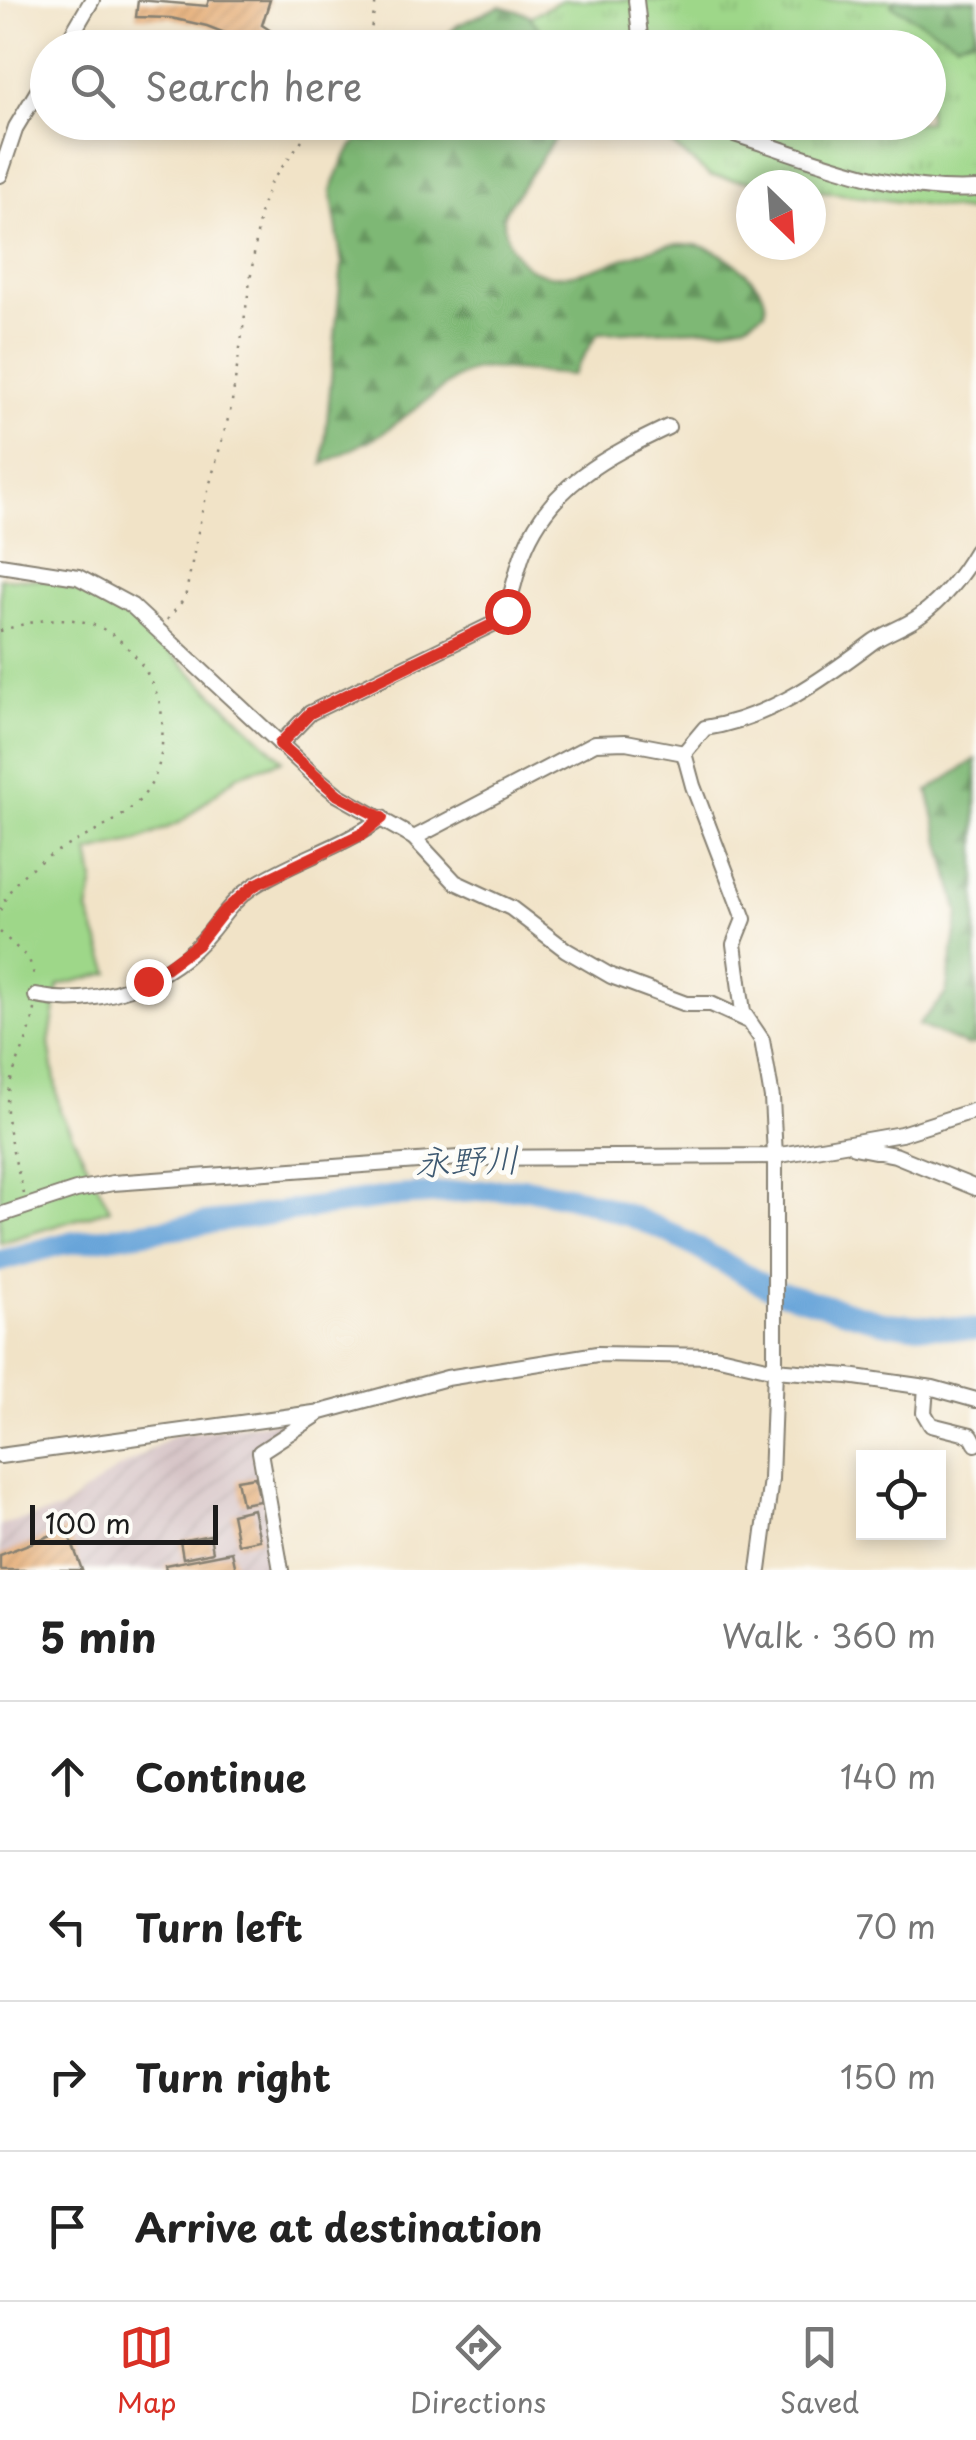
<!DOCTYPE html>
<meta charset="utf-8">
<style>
body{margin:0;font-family:"Playpen Sans","Klee One",sans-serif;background:#f2f2f2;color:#222}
.controls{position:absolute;right:30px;bottom:30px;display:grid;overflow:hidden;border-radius:0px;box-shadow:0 5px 15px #0003}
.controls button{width:90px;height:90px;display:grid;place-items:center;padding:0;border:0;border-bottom:2px solid #e0e0e0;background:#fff;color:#222;font:50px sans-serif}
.compass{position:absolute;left:736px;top:170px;width:90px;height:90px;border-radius:50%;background:#fff;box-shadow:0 5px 15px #0003;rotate:155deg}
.scale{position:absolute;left:30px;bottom:25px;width:188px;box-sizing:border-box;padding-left:10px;border:5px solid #1c1c1c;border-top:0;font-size:28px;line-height:35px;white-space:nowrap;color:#1c1c1c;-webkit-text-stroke:8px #fdfcf7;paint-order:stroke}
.stop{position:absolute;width:30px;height:30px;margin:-22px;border:8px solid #d93025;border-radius:50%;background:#fff}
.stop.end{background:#d93025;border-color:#fff;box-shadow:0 2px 10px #0008}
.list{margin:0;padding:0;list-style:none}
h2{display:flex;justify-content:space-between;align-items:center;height:130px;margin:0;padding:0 40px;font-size:42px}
h2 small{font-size:32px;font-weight:400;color:#767676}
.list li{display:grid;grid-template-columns:65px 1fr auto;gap:30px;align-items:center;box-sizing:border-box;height:150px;padding:0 40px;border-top:2px solid #e0e0e0}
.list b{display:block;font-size:38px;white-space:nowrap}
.list em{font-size:32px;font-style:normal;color:#767676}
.icon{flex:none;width:55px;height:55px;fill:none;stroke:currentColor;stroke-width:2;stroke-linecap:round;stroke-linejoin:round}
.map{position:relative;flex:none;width:976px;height:1570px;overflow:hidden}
.search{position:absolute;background:#fff;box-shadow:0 5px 15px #0003;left:30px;right:30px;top:30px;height:110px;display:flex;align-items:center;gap:25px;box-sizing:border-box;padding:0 35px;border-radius:55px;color:#767676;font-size:38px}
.sheet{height:730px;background:#fff}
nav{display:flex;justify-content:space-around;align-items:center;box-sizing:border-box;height:140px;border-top:2px solid #e0e0e0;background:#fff;font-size:28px;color:#767676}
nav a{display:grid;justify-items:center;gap:5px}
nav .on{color:#d93025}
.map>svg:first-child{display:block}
.industrial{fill:url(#industrial-furrows)}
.grass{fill:url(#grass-tufts);stroke:#5d7a52;stroke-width:2.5}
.forest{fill:url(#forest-firs);stroke:#4d6a48;stroke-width:2.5}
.green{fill:#9ed789;stroke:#5d7a52;stroke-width:2.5}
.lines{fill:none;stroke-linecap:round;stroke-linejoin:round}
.river{stroke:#68a4d9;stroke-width:22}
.building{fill:url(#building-hatch)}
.minor-casing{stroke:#868072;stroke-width:18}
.path{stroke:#868072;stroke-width:2.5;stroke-dasharray:2.5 8;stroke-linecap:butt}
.minor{stroke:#fff;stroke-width:14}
.route{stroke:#d93025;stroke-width:12}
.labels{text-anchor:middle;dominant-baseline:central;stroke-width:9;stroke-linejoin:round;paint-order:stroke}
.water-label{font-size:35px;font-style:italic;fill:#3e5971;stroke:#fdfcf7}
</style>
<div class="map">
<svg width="976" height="1570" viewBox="0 0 976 1570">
<defs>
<pattern id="industrial-furrows" width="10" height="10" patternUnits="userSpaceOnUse" patternTransform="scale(2.5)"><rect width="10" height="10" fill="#d2bec1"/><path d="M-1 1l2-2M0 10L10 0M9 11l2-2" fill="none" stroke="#b4a3a5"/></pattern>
<pattern id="grass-tufts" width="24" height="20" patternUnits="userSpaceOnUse" patternTransform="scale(2.5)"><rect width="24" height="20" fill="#9ed789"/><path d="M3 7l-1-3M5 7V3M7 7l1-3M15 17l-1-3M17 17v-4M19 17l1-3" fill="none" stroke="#88b876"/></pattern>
<pattern id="forest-firs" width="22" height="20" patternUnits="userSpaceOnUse" patternTransform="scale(2.5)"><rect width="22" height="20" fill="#7eb875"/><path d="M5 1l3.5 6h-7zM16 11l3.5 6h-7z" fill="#66955f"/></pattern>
<pattern id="building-hatch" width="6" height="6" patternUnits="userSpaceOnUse" patternTransform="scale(2.5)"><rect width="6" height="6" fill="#e3a66b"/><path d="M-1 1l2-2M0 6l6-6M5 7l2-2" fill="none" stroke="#c28e5c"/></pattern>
</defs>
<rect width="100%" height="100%" fill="#fdfcf7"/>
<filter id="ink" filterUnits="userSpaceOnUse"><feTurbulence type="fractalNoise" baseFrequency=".01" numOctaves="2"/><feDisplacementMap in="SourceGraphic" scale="20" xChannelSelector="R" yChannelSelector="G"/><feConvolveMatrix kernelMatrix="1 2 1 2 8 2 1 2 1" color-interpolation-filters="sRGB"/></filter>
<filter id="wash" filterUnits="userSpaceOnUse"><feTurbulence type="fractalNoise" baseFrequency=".0048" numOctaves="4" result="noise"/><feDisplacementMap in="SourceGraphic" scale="40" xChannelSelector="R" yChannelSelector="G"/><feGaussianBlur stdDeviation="2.25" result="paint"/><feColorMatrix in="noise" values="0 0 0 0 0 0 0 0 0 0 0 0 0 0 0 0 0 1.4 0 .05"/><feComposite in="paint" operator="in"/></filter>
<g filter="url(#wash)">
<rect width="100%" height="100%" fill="#f1e3c7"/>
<!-- industrial -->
<path class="industrial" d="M301 1418 254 1452 277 1570H0V1525L61 1510 104 1478 174 1435Z"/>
<!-- grass -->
<path class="grass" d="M562 0H976V212L811 190V185H776L710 176 647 123 928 122V48L558 47 525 19Z"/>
<!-- forest -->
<g class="forest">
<path d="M895 0H976V37L956 42 891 5Z"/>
<path d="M500 6 528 14 553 47H434L458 25Z"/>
<path d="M371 122 565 123 504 213C503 228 506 237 513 250 548 311 630 243 683 244 706 244 728 256 745 272 756 283 768 294 765 311L746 323 725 328 598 333 572 375 486 368 472 370 456 378 383 433 323 464 342 264 331 191 345 157Z"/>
<path d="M976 759V1044L968 1046 918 1025 946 994 959 914 928 791Z"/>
</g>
<!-- green -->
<path class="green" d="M0 578 50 580 115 605 145 629 283 760 238 775 181 822 137 841 89 852 94 881 88 911 110 973 59 985 49 1043 60 1111 110 1209 0 1243Z"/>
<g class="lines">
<!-- river -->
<path class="river" d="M0 1261 62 1244 395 1196 526 1188 581 1199 633 1217 672 1234 771 1289 886 1323 976 1330"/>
</g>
<g id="blocks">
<!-- building -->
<g class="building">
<path d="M138 0 207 6 209 0H270L262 25 297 48H263L207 26 171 18 136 17Z"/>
<path d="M255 1477 260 1501 242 1504 237 1480Z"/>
<path d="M253 1509 260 1540 238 1544 232 1514Z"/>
<path d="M67 1529 82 1570H0V1555Z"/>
<path d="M210 1535 213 1552 183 1558 180 1541Z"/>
<path d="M232 1552 236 1570H166L165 1565Z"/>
</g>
</g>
</g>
<g filter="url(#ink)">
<use href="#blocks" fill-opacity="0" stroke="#868072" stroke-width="2.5"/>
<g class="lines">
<defs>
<g id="minor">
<path d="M636 0 640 36 646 48"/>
<path d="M64 48 92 0"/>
<path d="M696 122C785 147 883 195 976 189"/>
<path d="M0 175 16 127 48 74"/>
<path d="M0 565 78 577 132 606 316 777 338 795 414 838 455 882 511 908 566 950 611 976 686 1004H711L746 1020"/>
<path d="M280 744 310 713 493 624C514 604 513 579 523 553 549 485 607 456 668 427"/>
<path d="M684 753 693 786 744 919 734 944 743 1012 762 1040 772 1098 775 1156V1370L771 1479 759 1570"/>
<path d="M684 753 705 728C770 718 822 680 874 641 889 631 907 626 921 615 944 598 962 575 976 551"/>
<path d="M414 838 595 743 626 742 684 753"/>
<path d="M36 996C98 1009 170 982 210 932 224 915 233 900 252 887 293 860 342 848 382 818"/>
<path d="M854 1147 895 1155 976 1188"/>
<path d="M0 1215 76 1190 113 1183 459 1158 775 1156 901 1134 976 1110"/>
<path d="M926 1387 924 1413 931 1425 971 1435 976 1444"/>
<path d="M0 1456 321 1412 447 1378 597 1354 715 1356 775 1370 848 1376 933 1388 976 1400"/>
<path d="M281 1570 260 1452 317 1415"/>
</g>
</defs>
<!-- minor casing -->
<use href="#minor" class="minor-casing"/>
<!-- path -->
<g class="path">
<path d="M368 48 376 0"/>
<path d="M167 620 185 598 202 512 231 408 261 208 269 185 315 122"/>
<path d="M0 631C35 620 69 612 103 629 128 642 146 667 156 692 163 708 163 727 162 745 155 846 30 827 0 911"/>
<path d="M0 932 29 959 36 981"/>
<path d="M24 1194C16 1162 3 1125 8 1092 13 1065 30 1041 35 1009"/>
</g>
<!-- minor -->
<use href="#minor" class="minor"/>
</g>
</g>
<g class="lines" filter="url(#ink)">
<!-- route -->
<path class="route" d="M148 981 197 945 223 912 255 885 362 834 382 818 338 795 280 744 310 713 494 624 507 611"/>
</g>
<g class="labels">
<!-- water labels -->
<g class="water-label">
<text transform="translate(467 1159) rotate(-2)">永野川</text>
</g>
</g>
</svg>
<div class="controls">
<button><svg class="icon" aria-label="locate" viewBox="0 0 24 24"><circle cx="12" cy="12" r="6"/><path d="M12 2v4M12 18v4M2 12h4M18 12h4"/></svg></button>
</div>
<svg class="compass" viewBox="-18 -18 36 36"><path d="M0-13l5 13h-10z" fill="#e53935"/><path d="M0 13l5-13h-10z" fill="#767676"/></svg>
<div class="scale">100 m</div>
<div class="stop" style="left:507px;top:611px"></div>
<div class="stop end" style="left:148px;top:981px"></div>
<div class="search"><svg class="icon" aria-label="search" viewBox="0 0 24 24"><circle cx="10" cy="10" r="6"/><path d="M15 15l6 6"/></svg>Search here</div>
</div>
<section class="sheet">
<h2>5 min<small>Walk · 360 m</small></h2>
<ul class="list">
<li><svg class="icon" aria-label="ahead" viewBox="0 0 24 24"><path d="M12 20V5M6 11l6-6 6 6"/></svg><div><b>Continue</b></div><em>140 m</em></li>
<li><svg class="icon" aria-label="left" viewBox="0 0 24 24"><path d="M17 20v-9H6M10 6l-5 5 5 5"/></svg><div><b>Turn left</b></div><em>70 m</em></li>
<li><svg class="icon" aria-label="right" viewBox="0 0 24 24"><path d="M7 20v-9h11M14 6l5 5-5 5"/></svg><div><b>Turn right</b></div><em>150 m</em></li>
<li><svg class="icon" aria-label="arrive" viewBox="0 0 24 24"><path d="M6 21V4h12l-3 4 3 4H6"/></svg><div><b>Arrive at destination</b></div></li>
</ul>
</section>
<nav>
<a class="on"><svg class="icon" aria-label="map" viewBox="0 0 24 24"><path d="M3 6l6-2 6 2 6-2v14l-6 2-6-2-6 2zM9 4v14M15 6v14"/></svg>Map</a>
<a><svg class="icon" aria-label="directions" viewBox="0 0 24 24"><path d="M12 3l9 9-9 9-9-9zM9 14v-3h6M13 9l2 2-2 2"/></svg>Directions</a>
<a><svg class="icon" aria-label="saved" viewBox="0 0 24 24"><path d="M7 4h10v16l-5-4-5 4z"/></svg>Saved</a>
</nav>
